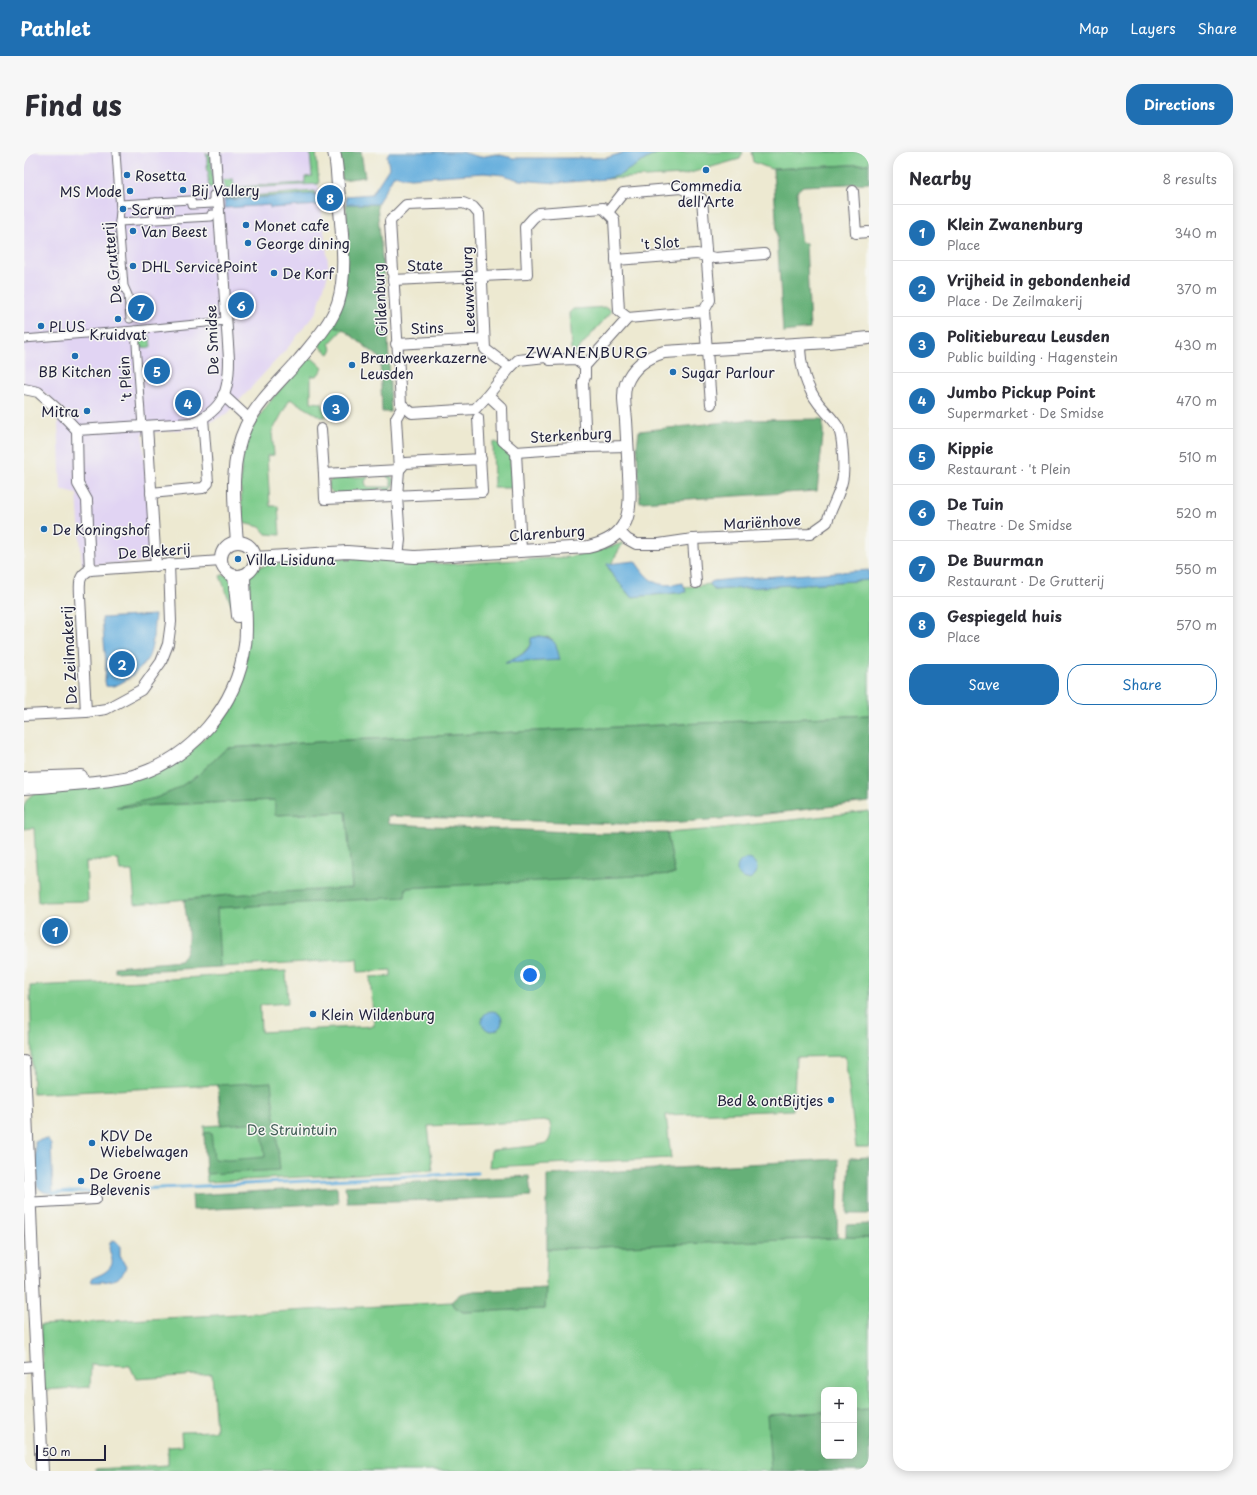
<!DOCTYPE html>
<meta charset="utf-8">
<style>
body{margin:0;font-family:"Playpen Sans",sans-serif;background:#f7f7f7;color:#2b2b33}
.controls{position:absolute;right:12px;bottom:12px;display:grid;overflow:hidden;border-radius:8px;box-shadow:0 2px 10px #0003}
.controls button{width:36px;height:36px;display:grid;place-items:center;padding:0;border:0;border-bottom:1px solid #e1e1e2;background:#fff;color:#2b2b33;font:20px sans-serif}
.scale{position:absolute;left:12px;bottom:10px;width:70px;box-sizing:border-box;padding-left:4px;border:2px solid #22223b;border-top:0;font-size:11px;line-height:14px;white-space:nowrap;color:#22223b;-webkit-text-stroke:3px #f6f6f2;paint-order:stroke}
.you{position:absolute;left:506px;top:823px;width:14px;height:14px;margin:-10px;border:3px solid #fff;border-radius:50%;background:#1a73e8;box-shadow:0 0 0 6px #1a73e833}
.badge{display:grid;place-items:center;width:26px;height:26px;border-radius:50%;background:#1f6fb2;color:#fff;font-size:13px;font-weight:700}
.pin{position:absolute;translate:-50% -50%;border:2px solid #fff;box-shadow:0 1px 4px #0006}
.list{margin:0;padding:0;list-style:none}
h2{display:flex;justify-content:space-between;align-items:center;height:52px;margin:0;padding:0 16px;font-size:17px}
h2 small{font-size:13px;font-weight:400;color:#7c7c81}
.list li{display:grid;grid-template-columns:26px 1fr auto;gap:12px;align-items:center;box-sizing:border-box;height:56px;padding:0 16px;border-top:1px solid #e1e1e2}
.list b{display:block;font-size:15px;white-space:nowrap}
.list p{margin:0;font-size:13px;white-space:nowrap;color:#7c7c81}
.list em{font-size:13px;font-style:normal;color:#7c7c81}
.actions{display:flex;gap:8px;padding:12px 16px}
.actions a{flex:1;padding:9px 0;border:1px solid #1f6fb2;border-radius:16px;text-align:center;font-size:14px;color:#1f6fb2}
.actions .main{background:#1f6fb2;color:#fff}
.map{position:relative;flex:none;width:845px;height:1319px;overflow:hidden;border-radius:16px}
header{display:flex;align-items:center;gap:24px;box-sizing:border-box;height:56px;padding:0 20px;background:#1f6fb2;color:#fff}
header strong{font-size:19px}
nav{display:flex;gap:22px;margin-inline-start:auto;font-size:14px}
.intro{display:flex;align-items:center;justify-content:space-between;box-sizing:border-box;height:96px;padding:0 24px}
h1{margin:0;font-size:28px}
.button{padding:10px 18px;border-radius:16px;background:#1f6fb2;color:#fff;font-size:14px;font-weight:700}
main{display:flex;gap:24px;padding:0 24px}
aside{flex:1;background:#fff;border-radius:16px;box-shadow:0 2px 10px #0003}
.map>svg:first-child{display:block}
.built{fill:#e1d4f3}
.green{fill:#7ecc8c;stroke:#507764;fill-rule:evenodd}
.forest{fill:#66b078;stroke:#44695a}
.water{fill:#65aedd;stroke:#44688c}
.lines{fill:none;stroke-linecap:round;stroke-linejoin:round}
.stream{stroke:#65aedd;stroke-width:3}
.pedestrian-casing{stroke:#696870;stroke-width:9}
.minor-casing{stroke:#696870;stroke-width:12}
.tertiary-casing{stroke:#696870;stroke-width:14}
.pedestrian{stroke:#fff;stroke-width:7}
.minor{stroke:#fff;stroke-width:10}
.tertiary{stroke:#fff;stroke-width:12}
.poi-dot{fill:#1f6fb2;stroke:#f6f6f2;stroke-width:1.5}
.labels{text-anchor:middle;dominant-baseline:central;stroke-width:3;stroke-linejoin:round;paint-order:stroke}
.poi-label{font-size:14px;fill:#22223b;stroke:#f6f6f2;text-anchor:start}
.street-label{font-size:14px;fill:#22223b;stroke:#f6f6f2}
.park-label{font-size:14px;fill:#425e57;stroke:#f6f6f2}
.neighbourhood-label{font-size:15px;letter-spacing:1px;fill:#22223b;stroke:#f6f6f2}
</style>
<header>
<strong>Pathlet</strong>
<nav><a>Map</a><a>Layers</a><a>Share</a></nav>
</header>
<div class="intro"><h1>Find us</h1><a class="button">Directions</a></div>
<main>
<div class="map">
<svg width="845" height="1319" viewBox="0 0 845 1319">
<rect width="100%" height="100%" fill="#f6f6f2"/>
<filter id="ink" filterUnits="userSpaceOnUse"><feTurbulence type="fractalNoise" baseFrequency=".025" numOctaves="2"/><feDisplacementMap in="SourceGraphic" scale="8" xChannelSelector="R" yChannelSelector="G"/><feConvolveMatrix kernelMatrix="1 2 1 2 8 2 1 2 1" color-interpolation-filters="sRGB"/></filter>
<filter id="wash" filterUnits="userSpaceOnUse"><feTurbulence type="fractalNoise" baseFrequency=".012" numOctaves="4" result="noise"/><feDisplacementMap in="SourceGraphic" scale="16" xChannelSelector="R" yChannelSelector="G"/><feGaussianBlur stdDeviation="0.9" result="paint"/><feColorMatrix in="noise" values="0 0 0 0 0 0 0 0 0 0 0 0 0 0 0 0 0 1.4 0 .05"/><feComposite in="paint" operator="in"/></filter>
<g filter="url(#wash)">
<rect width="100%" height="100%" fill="#ede9d1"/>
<!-- built -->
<path class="built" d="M0 0H290L305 118 293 159 266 193 204 261 174 276 119 281 128 410 58 413 53 342 37 338 34 270 43 260 17 238 0 232Z"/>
<!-- green -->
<g class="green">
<path d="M182 0 184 2H187L189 36 185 35 184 28H186L184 27V21L185 20H184L183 13H185L183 12V5H184H183Z"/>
<path d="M286 0H292L295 32 201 37 200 35 199 28 209 27 210 35 281 31V25L288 24Z"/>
<path d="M637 0H719L716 7 659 23 582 27C602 21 617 8 637 0Z"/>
<path d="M727 0H845V12L747 17 729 10Z"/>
<path d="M291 39 292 42 200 47V46Z"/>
<path d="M582 155 588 159 551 201 547 197 545 161 549 157Z"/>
<path d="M308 173 319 177 305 192 308 197 305 202 296 195V190Z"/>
<path d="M126 184 127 195 116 196 115 185Z"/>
<path d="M288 206 299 216 293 224H287V250L298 251 302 265H297L266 247 248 280 250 303 243 304 246 354H254L256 383 242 382 236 375 219 371C218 351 215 329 218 309 224 267 257 237 283 207Z"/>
<path d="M472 290 486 299 488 336H470L469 291Z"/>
<path d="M362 323 367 324 370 328 369 335 365 339H360V336L354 337V340L310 342 305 337V330L308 327 345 324 341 329 342 333 344 335H366L367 333V329Z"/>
<path d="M599 391 587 412 583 413 587 421 607 445 662 440 661 435 686 432 690 438 845 428V563L325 588 203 596 174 623 151 638 132 646 96 655 252 648 251 663 323 660 328 737 206 743 111 752 108 719H96L94 707 62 710 64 749 14 750 10 676 0 677V655L2 649 6 644 15 638 70 634 173 593 192 574 202 561 212 542 226 428 227 420 234 415 275 408 338 405 372 409 428 412 544 405 572 399ZM515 484 523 485 528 487 535 508 491 507C502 501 506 491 515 484Z"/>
<path d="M198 423H204L208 430 212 465 196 424Z"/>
<path d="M845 659V995H832L821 904 772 905 769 958 642 963 647 1006 465 1015 467 999 469 998 509 994 523 991C528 984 528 977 525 969L404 974 409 1018 183 1030 180 974 197 973 194 933 9 942 6 834 117 829 262 819 264 851 236 853 237 880 350 874 346 825 367 824V818L334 820 333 807 196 815 192 756 381 744V736L434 733V732L651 722 643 681 680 678Z"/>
<path d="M822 1085 845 1086V1257L830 1258V1238H800V1260L744 1263 747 1319H72V1317L144 1313V1295L158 1294 157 1280 192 1279 188 1222 112 1227 106 1214 67 1212 66 1235 20 1238 16 1173 427 1150 431 1155 439 1160 521 1157 523 1097Z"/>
</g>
<!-- forest -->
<g class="forest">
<path d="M315 0H337L341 25 318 28Z"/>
<path d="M845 12V31L779 34 773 39 775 77 777 90 782 91 786 177 759 180 749 17Z"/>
<path d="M322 52H353L363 157 367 260H358L356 206 319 177 308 173 324 90Z"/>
<path d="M797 267 799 268V284L793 339 616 350 613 294 615 279 721 268Z"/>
<path d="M845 563V650C763 659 681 672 599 672L363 664 364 672 566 681H643L651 722 382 736 381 745 193 756 196 815 91 820V815L156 809C170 794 162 766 160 748L206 743 328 736 322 660 251 663V648L92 655 132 646 151 638 174 623 203 596 325 588Z"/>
<path d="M247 930 256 1018 182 1022 180 981 187 980 190 1007 205 1008 241 1005 237 970 197 973 194 933Z"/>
<path d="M845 1005V1062H823L826 1006Z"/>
<path d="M814 1007 815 1011 813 1086 523 1097V1023Z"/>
<path d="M505 1024 507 1044 420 1048 323 1050 321 1034Z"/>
<path d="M313 1035 314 1051 169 1058 168 1043Z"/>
<path d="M845 1072V1086L822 1085V1073Z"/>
<path d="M522 1136 521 1157 439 1160 431 1155 427 1150 436 1142 450 1139Z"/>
<path d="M845 1257V1319H747L743 1263 800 1260V1304H830V1258Z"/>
</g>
<!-- water -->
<g class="water">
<path d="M365 0H437L456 5 472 2 489 6H582L601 0H637L629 3 596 23 582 27 533 31 495 28 479 23 460 21 386 26 370 23 353 52H322V44L348 42 365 16 363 4Z"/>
<path d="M291 42 292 45H296L297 53 246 56V53L201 56 200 48Z"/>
<path d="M611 409C626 431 633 436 659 431L662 440 607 445 587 421 583 412Z"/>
<path d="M845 418V428L690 438 686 432 687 430 690 429 709 427Z"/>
<path d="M131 463C129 475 130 495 124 506 118 517 94 538 82 534L81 529 82 511 78 466Z"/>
<path d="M515 484C533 486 532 493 536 508L481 511C492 506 508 500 507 486Z"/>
<circle cx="723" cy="717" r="10"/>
<circle cx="468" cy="869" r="10"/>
<path d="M24 987 27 992 29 1041C21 1041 18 1040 13 1034L11 990 15 988Z"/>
<path d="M91 1088 96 1093V1104L102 1115C97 1130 82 1130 68 1130L67 1127C72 1124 77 1123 81 1120 97 1109 80 1102 87 1089Z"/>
</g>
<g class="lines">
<!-- stream -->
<path class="stream" d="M29 1041 453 1021"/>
</g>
</g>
<g filter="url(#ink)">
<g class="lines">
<defs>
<g id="pedestrian">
<path d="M92 0 96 58 95 70 100 134 104 143 106 167"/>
<path d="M96 52 167 48 168 53 189 52V43L194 42"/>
<path d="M129 68 132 50"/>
<path d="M95 70 187 65V62H195"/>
<path d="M111 178 202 169"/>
<path d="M0 187 111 178 118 275"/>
</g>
<g id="minor">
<path d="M829 39 832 81 844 80"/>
<path d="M584 60 599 41 657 36 678 47 686 148 680 159 687 252"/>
<path d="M592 108 673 102 691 106 740 102"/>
<path d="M369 128 503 122 501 75 509 66 515 61 579 56 590 67 595 159 604 166"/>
<path d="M372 192 460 187"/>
<path d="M486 216 494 208 522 205 526 208 552 207 561 214"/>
<path d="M0 237 14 240 32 256 53 278 168 271C200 258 205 239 205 207L191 0"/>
<path d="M199 243 226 268"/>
<path d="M464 243 451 257 388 261 377 252 366 69 382 53 439 51 449 55 455 62 461 197 486 216 464 243 478 256 479 289 492 300 497 398"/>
<path d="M454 266 458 340 301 347 300 322 375 318 381 311 457 307"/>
<path d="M123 274 132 414"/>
<path d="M297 277 300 322"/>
<path d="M53 278 54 332 63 348 66 418"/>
<path d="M562 295 559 230 561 225V214L604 166 680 159"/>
<path d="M492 300 562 295 604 294"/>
<path d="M127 341 179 336 184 331 179 266"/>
<path d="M595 379 603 387 612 392H635L669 387 786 382 803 370C807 355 818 339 819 324 820 314 819 284 814 275 809 267 801 259 795 252 781 234 776 213 776 191"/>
<path d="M669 387 672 431"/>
<path d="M374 404 376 388 373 344 375 318 372 266 379 254"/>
<path d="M62 560 56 445C56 433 53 424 66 418L197 409"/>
<path d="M0 563 62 560 82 557 117 538 137 510 144 492 147 470 145 412"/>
<path d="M0 1051 72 1047"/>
<path d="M0 1215 13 1214"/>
</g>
<g id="tertiary">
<path d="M213 390C210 352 205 309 222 274 235 248 257 229 275 208 289 191 307 172 314 151 324 119 317 78 315 45 313 30 314 15 310 0"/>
<circle cx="214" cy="407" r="17"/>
<path d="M231 406 323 400 391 405 564 395C607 385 607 361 605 323 604 304 603 286 602 268 601 256 598 243 602 232 609 214 623 205 640 200L805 190 845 186"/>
<path d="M210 424 214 464"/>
<path d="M0 626 57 624"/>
<path d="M0 636C20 635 40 633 61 631 77 629 93 628 109 624 168 607 213 554 221 493 224 470 220 446 220 423"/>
<path d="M0 910 8 1108 18 1319"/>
</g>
</defs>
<!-- pedestrian casing -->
<use href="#pedestrian" class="pedestrian-casing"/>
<!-- minor casing -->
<use href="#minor" class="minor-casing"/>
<!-- tertiary casing -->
<use href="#tertiary" class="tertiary-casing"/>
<!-- pedestrian -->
<use href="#pedestrian" class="pedestrian"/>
<!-- minor -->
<use href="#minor" class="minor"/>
<!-- tertiary -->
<use href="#tertiary" class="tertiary"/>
</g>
</g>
<!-- markers -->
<g class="poi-dot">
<circle cx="682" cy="18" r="4"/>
<circle cx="103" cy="23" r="4"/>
<circle cx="159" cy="38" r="4"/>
<circle cx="106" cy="39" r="4"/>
<circle cx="99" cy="57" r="4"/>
<circle cx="222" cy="73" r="4"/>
<circle cx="109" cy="79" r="4"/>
<circle cx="224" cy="91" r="4"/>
<circle cx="109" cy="114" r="4"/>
<circle cx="250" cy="121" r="4"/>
<circle cx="94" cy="167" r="4"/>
<circle cx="17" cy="174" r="4"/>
<circle cx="51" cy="204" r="4"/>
<circle cx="328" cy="213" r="4"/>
<circle cx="649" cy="220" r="4"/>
<circle cx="63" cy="259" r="4"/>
<circle cx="20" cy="377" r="4"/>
<circle cx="214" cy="407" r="4"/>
<circle cx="289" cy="862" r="4"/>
<circle cx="807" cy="948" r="4"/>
<circle cx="68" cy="991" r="4"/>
<circle cx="57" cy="1029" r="4"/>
</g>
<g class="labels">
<!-- poi labels -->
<g class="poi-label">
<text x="111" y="23">Rosetta</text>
<text x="682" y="33" text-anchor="middle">Commedia<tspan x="682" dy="16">dell'Arte</tspan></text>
<text x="167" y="38">Bij Vallery</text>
<text x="98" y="39" text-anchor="end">MS Mode</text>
<text x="107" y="57">Scrum</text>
<text x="230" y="73">Monet cafe</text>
<text x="117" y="79">Van Beest</text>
<text x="232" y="91">George dining</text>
<text x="117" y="114">DHL ServicePoint</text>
<text x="258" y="121">De Korf</text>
<text x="25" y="174">PLUS</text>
<text x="94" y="182" text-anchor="middle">Kruidvat</text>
<text x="336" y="205">Brandweerkazerne<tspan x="336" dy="16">Leusden</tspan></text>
<text x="51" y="219" text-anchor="middle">BB Kitchen</text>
<text x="657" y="220">Sugar Parlour</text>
<text x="55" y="259" text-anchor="end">Mitra</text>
<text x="28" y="377">De Koningshof</text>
<text x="222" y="407">Villa Lisiduna</text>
<text x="297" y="862">Klein Wildenburg</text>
<text x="799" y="948" text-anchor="end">Bed &amp; ontBijtjes</text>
<text x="76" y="983">KDV De<tspan x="76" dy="16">Wiebelwagen</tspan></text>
<text x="65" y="1021">De Groene<tspan x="65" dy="16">Belevenis</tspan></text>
</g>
<!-- street labels -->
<g class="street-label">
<text transform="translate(636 91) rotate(-4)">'t Slot</text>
<text transform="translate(88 111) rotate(-96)">De Grutterij</text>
<text transform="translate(401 113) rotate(-2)">State</text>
<text transform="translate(444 138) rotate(-92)">Leeuwenburg</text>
<text transform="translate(356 148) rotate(-93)">Gildenburg</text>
<text transform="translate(403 176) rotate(-3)">Stins</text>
<text transform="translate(188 188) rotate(-92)">De Smidse</text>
<text transform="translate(101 227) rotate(-94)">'t Plein</text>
<text transform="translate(547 283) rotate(-3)">Sterkenburg</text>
<text transform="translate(738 370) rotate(-3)">Mariënhove</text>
<text transform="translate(523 381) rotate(-4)">Clarenburg</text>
<text transform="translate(130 399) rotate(-4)">De Blekerij</text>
<text transform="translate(45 503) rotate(-93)">De Zeilmakerij</text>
</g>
<!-- park labels -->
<g class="park-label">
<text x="268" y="977">De Struintuin</text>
</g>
<!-- neighbourhood labels -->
<g class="neighbourhood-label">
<text x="563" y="199">ZWANENBURG</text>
</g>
</g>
</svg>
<div class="controls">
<button>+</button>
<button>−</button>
</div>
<div class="scale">50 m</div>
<div class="you"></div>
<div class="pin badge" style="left:31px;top:779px">1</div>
<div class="pin badge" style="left:98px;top:512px">2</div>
<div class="pin badge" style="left:312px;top:256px">3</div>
<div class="pin badge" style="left:164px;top:251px">4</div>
<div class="pin badge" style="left:133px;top:219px">5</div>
<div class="pin badge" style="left:217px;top:153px">6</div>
<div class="pin badge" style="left:117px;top:156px">7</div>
<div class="pin badge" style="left:306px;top:46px">8</div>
</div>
<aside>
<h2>Nearby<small>8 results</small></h2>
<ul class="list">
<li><span class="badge">1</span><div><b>Klein Zwanenburg</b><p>Place</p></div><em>340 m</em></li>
<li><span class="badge">2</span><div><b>Vrijheid in gebondenheid</b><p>Place · De Zeilmakerij</p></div><em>370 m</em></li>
<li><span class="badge">3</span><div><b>Politiebureau Leusden</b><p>Public building · Hagenstein</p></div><em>430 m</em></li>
<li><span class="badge">4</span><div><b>Jumbo Pickup Point</b><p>Supermarket · De Smidse</p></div><em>470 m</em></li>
<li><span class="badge">5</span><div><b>Kippie</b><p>Restaurant · 't Plein</p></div><em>510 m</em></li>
<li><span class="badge">6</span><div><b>De Tuin</b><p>Theatre · De Smidse</p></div><em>520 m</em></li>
<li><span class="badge">7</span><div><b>De Buurman</b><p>Restaurant · De Grutterij</p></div><em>550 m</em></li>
<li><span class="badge">8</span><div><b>Gespiegeld huis</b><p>Place</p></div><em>570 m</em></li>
</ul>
<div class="actions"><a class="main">Save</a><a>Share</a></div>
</aside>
</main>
